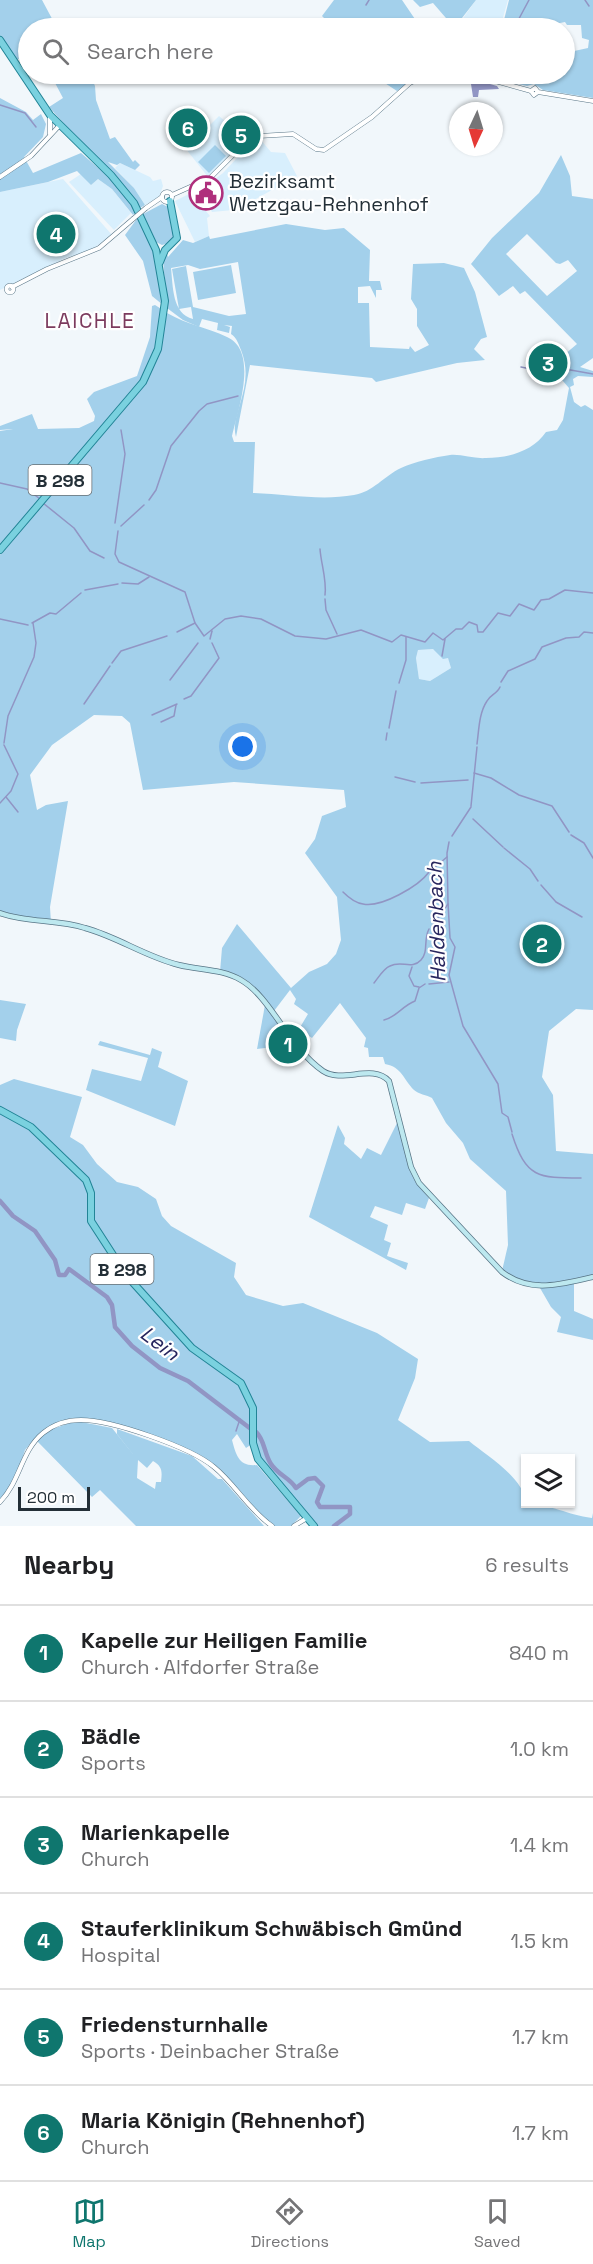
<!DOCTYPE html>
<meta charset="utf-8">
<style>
body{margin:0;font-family:"Space Grotesk",sans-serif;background:#f2f2f2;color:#202124}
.controls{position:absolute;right:18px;bottom:18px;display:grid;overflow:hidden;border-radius:0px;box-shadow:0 2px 4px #0004}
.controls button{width:54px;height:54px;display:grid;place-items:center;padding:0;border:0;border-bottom:2px solid #e0e0e0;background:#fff;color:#202124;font:30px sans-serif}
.compass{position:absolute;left:449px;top:102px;width:54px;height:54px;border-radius:50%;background:#fff;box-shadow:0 2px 4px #0004;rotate:184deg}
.scale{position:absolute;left:18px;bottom:15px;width:72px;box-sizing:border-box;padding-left:6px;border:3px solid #232f37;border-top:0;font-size:16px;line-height:21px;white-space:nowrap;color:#232f37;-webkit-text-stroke:4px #fff;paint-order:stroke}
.you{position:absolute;left:243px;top:747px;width:21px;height:21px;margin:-15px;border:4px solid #fff;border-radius:50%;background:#1a73e8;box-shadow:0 0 0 9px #1a73e833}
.badge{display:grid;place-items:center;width:39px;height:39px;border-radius:50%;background:#0f766e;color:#fff;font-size:20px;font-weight:700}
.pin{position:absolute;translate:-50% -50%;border:3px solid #fff;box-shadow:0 2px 6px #0006}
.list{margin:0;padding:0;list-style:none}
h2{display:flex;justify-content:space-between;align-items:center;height:78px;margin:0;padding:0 24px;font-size:26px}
h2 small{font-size:20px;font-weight:400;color:#757577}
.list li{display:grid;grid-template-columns:39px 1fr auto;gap:18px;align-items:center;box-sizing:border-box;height:96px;padding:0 24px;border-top:2px solid #e0e0e0}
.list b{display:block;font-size:22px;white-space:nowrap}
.list p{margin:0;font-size:20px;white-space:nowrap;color:#757577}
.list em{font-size:20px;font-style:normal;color:#757577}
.icon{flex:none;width:33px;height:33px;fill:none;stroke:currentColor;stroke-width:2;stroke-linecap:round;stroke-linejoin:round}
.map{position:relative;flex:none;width:593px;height:1526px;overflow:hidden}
.search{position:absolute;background:#fff;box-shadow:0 2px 4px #0004;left:18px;right:18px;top:18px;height:66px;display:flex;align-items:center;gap:15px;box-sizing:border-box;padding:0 21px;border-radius:33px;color:#757577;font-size:22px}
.sheet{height:654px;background:#fff}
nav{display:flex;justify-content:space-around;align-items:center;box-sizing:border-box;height:84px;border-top:2px solid #e0e0e0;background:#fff;font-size:16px;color:#757577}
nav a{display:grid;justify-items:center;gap:3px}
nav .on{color:#0f766e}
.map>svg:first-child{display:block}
.built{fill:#d8effd}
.green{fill:#a3d0eb;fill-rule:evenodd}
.water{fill:#9195c4}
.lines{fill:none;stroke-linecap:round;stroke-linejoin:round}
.stream{stroke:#9195c4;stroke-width:1.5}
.river{stroke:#9195c4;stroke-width:4.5}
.tertiary-casing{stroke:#587586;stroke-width:5}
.secondary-casing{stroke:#587586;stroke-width:6}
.primary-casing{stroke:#228496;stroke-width:8}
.tertiary{stroke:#fff;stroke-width:4}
.secondary{stroke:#bde8ef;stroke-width:4.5}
.primary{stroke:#7ad1df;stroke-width:6}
.tertiary-bridge-casing{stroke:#587586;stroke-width:5;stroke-linecap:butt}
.tertiary-bridge{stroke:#fff;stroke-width:4}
.labels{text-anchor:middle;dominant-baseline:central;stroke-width:4.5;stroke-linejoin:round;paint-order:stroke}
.shield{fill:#fff;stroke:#656d73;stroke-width:1.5}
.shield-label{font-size:18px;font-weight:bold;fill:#232f37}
.poi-label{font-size:20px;fill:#232f37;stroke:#fff;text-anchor:start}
.neighbourhood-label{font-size:21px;letter-spacing:1.5px;fill:#7c3b5e;stroke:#fff}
.water-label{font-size:21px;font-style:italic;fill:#27265e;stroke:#fff}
</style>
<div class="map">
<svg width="593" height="1526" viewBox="0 0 593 1526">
<rect width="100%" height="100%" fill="#f1f7fb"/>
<!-- built -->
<g class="built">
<path d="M476 0H508L500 28H479L476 24 465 23 461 28H456Z"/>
<path d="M219 116 234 129 249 119 260 132 244 143 208 177 186 149Z"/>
<path d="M260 139 271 152 285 153 297 176 252 201 244 202V209L212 212 199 191 223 173 248 146Z"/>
<path d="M120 163 150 177 153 181 161 179 163 186 159 197 145 205 134 188 115 168Z"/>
<path d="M81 174 91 185 98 179 112 189 131 213 114 230 69 182Z"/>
<path d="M63 179 112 235 91 250 66 258 0 290V192Z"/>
<path d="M191 193 210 216 207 218 209 236 195 242 175 201Z"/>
<path d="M433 649 448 657 451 668 430 681 419 679 416 658 418 650Z"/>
</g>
<!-- green -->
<g class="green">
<path d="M0 0H42L57 28H28V53L15 61 0 37Z"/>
<path d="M334 0H402L421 28H325L330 24 322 16Z"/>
<path d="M413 0H476L455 27 448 28 452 25 433 3 420 7Z"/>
<path d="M509 0H593V98L543 90 534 84 527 86 488 76V74H564L565 53 588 48 589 40 582 38 581 25H567L565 22 545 26 542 23 538 28 523 23 520 28H502Z"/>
<path d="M55 74H90L95 86 96 100 110 139 115 137 133 162 135 160 140 165 135 170 120 163 117 165 108 162 134 188 145 205 140 208 49 107 63 98 54 81Z"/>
<path d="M371 74H423L397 91Z"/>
<path d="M0 98 26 112 33 120 41 114 46 124 43 137 24 157 33 173 81 153 111 179 137 211 133 215 112 189 98 179 91 185 77 171 48 182 0 192Z"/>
<path d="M215 145 226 156 209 173 198 162Z"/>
<path d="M561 155 570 176 572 196 593 199V358L580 367 593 371V377L578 376 573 379 574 385 570 387 574 402 581 407 585 405 593 410V1010L576 1009 549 1031 542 1077 553 1095 556 1151 593 1154V1276L554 1284H527L502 1271 508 1245 506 1191 470 1159 463 1143 446 1123 432 1098C427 1095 418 1094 414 1090 403 1079 402 1067 385 1064L383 1057H369L368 1048 364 1047 366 1038 340 1003 312 1038 299 1029 308 1014 294 1004 296 999 290 990 274 1011 243 981 220 972 222 948 237 924 291 988 309 972 327 964 336 954 341 940 337 897 305 853 315 839 322 816 346 807 344 790 234 782 143 790 130 723 122 716 94 715 52 745 30 775 37 810 46 805 68 801 50 907 51 923 0 912V555L144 383 160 351 167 313C188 325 206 327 227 337 259 351 238 410 232 436L234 442H255L253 493C286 494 321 501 354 495 373 492 384 476 401 468 414 462 435 457 450 455 462 454 474 459 486 458 509 458 533 451 546 432L557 430 563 420 569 388 562 380 549 382 529 374 536 363 558 360 577 344 525 291 520 294 513 286 499 296 471 264 492 238 539 193ZM527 234 556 263 560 264 568 260 577 271 547 296 506 254ZM433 649 443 659 448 658 451 668 430 681 419 679 416 658 418 650Z"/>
<path d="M162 204 168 207 175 233 169 243 162 245 156 242 143 214Z"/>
<path d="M139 216 155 253 163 305 152 296 143 261 125 235Z"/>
<path d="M286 224 325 230 344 228 370 250 369 281H380L382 290H376V298L370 286 358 287V303H369L370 347 409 349 410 346 415 352 429 345 417 326V309L411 299 413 264 444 263 464 268 475 292 487 337 481 339 474 349 485 360 457 363 376 382 372 378 250 365 236 437C229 413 256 388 241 350 238 343 237 338 231 334L232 326 224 325 230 327 229 333 217 330 218 323 202 319 199 327 183 320 167 308 163 260 166 251 168 257 183 240 193 243 209 236 210 239ZM238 262 246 314 229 316 193 307 186 266 172 269 179 309 191 307 193 319C172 314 173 286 171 268L188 265 200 269Z"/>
<path d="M231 265 236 293 198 300 193 272Z"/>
<path d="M155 305 163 310 159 339 144 377 0 545V431L13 429 0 430V426L32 414 38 429 79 428 94 421 95 416 87 399 94 392 137 376 150 337 152 306Z"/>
<path d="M0 1000 26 1004 17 1030 16 1041 0 1038Z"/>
<path d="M265 1005 284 1031 273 1047 257 1049Z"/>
<path d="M100 1041 150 1055 152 1048 162 1052 158 1067 188 1081 175 1126 86 1090 92 1069 141 1081 148 1058 98 1045Z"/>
<path d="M14 1079 82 1097 70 1137 83 1145 97 1164 117 1182 138 1187 156 1199 162 1216 171 1226 236 1263 234 1277 246 1295 283 1306 303 1303 377 1333 418 1359 415 1378 398 1420 430 1442 469 1441C487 1456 525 1478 526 1504 552 1504 567 1515 592 1518L593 1513V1526H316L265 1469 252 1444 246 1448 237 1434 232 1440C236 1455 239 1467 257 1465L301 1516 291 1526H275L266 1520 220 1469 202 1456 153 1436 90 1419 51 1426 35 1438 25 1450 14 1483 0 1501V1085Z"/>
<path d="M398 1121 418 1184 429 1198 425 1209 406 1203 402 1215 375 1206 370 1217 388 1225 384 1240 391 1243 387 1256 408 1263 406 1270 309 1217 338 1125 345 1138 344 1144 361 1159 367 1148 381 1155Z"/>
<path d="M574 1282V1311L593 1319V1340L557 1332 561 1317 551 1307 540 1288Z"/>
<path d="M76 1421 112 1428 136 1458 117 1434V1429L192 1456 218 1479H222L264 1526H136L100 1490 92 1497 37 1441 49 1430ZM138 1460 147 1468 153 1461C163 1467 162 1472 161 1482H156L155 1489 137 1478Z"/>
</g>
<!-- water -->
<path class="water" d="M476 80 497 86 499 89 479 90 478 97H473L471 84Z"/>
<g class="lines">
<!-- stream -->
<g class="stream">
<path d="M585 0 589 6"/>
<path d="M366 5 369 0"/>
<path d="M514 28 529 0"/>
<path d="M0 105 25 113 36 127"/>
<path d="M521 367 545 372 565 369 593 374"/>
<path d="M0 483 27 489 40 499"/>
<path d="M149 500 156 490 171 446 199 411 207 404 238 396"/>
<path d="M43 503 74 528 90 551 104 558"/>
<path d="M115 523 125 454 121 430"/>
<path d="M121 526 144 505"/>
<path d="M118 531 115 554 119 562 185 592 195 623 204 636 225 619 241 616 261 619 295 636 326 639 361 630 392 642 401 635 425 642 433 633 443 640 456 629H462L469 622 477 625 478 632H483L498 613 510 616 519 604 534 610 541 600 549 599 565 590 593 593"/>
<path d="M320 549C321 564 327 580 325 595"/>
<path d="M122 583 138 584 149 577"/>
<path d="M85 590 118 584"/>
<path d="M325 599 326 610 337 634"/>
<path d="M0 619 28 625"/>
<path d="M32 623 50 613 56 614 81 593"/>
<path d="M177 632 195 623"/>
<path d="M210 639 212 631"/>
<path d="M442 656 445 639"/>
<path d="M112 663 121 651 167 636"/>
<path d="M170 680 198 643"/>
<path d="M501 682 508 671 535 659 542 647 566 638 579 637 584 632 593 633"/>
<path d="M399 683 406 660V637"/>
<path d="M184 699 191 696 219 658 212 643"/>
<path d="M84 704 110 666"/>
<path d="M152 715 177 704"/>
<path d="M161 722 174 716 176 705"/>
<path d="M389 728 396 691"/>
<path d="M386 740 387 733"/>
<path d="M4 743 8 716 34 657 36 643 33 623"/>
<path d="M477 744C479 729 479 713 487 701 490 695 497 694 500 687"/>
<path d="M474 773 491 778 519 795 552 806 569 832"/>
<path d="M395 777 415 782"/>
<path d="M421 783 468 780"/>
<path d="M6 797 18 812"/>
<path d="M0 803 11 791 18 774 4 745"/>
<path d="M471 806 477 747"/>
<path d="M473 819 503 847"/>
<path d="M571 835 584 843 593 858"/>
<path d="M452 836 471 807"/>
<path d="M449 842 447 853 448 903 450 938 455 947 449 975 463 1026 498 1084 502 1113 508 1117 512 1132"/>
<path d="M504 848 530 869 538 881"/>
<path d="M434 868 447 857"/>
<path d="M541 885 556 902 582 917"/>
<path d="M343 892C348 897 355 903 363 904 381 908 419 886 429 872"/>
<path d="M433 925 448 904"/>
<path d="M412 967 409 976 414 986 419 987"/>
<path d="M374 983C378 978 384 968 390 966 401 960 412 970 421 960 429 951 423 940 429 929"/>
<path d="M429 984 449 982"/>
<path d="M384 1020C397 1017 402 1006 415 1001L419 988 425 984"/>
<path d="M512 1134C526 1178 538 1178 581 1178"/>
<path d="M236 1431 240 1419"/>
</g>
<!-- river -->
<g class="river">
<path d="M0 1201 13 1216 35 1231 55 1260 59 1275H65L69 1269 107 1297 112 1305 115 1327 132 1346 160 1368 188 1381 251 1429"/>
<path d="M256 1432C265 1440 264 1454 271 1464 278 1475 289 1477 296 1488L308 1479 315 1478 323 1486 317 1502 320 1507H350V1514L334 1526"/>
</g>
<defs>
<g id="tertiary">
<path d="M470 74 531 91"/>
<path d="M538 92 535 88 531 91 534 95 538 92 593 101"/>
<path d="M50 115V134"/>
<path d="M0 177 31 156 59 126"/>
<circle cx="167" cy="197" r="5"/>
<path d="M172 195 210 178 243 145 259 136 293 134 316 149 324 150 372 117 410 83 429 74"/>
<path d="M146 208 162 197"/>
<circle cx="10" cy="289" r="3.5"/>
<path d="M12 287 47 269 99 248 133 219"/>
<path d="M0 1502C20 1482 21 1451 43 1433 54 1424 67 1420 81 1420 112 1420 190 1447 214 1467 235 1484 249 1510 272 1526"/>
<path d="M294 1526 307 1518"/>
</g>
<path id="secondary" d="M0 913C28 923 57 919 85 928 118 937 146 957 179 965 199 970 223 969 241 980 271 997 289 1048 323 1071 343 1084 372 1063 389 1081L411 1167 419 1183 502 1272C531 1294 561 1284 593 1277"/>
<g id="primary">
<path d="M0 40 50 115 111 175 134 203 156 250 165 301 158 349 143 382 0 550"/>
<path d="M160 262 165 250 177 238 170 201"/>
<path d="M0 1110 31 1127 86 1180 91 1193V1221L126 1275 192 1348 241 1383 253 1408V1443L258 1459 314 1526"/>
</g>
</defs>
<!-- tertiary casing -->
<use href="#tertiary" class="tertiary-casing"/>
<!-- secondary casing -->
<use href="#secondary" class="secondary-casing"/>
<!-- primary casing -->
<use href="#primary" class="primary-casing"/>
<!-- tertiary -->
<use href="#tertiary" class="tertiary"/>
<!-- secondary -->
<use href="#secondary" class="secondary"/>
<!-- primary -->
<use href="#primary" class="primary"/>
<defs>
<path id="tertiary-bridge" d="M133 219 146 208"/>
</defs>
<!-- tertiary-bridge casing -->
<use href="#tertiary-bridge" class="tertiary-bridge-casing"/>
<!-- tertiary-bridge -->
<use href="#tertiary-bridge" class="tertiary-bridge"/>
</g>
<!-- icons -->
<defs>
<symbol id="civic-ring" viewBox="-11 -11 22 22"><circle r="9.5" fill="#fff" stroke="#af2f7c" stroke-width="1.5"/><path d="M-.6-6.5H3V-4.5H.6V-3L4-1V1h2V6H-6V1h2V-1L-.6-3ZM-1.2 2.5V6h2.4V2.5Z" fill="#af2f7c"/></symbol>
</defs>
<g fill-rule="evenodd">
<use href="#civic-ring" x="187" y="174" width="38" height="38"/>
</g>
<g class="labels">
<!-- shield labels -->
<g class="shield">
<rect x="28.5" y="465" width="63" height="30" rx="4.5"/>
<rect x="90.5" y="1254" width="63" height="30" rx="4.5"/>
</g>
<g class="shield-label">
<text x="60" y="480">B 298</text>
<text x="122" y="1269">B 298</text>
</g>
<!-- poi labels -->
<g class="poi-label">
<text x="229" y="181">Bezirksamt<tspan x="229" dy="23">Wetzgau-Rehnenhof</tspan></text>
</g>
<!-- neighbourhood labels -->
<g class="neighbourhood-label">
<text x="90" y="320">LAICHLE</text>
</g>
<!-- water labels -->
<g class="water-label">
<text transform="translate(436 922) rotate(-92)">Haldenbach</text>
<text transform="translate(160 1343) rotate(37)">Lein</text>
</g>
</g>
</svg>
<div class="controls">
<button><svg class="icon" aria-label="layers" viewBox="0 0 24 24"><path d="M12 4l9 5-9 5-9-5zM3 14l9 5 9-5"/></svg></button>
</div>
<svg class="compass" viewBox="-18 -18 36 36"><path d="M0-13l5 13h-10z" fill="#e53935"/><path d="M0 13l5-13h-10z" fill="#757577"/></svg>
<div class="scale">200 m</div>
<div class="you"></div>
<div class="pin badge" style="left:288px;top:1044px">1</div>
<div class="pin badge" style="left:542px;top:944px">2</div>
<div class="pin badge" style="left:548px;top:363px">3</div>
<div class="pin badge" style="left:56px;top:234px">4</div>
<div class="pin badge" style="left:241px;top:135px">5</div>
<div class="pin badge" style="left:188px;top:128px">6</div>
<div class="search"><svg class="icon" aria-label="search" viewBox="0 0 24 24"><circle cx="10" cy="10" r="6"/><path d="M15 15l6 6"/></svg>Search here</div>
</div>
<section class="sheet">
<h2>Nearby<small>6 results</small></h2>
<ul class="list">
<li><span class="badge">1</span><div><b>Kapelle zur Heiligen Familie</b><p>Church · Alfdorfer Straße</p></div><em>840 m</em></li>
<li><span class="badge">2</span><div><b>Bädle</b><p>Sports</p></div><em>1.0 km</em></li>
<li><span class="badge">3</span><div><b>Marienkapelle</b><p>Church</p></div><em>1.4 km</em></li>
<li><span class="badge">4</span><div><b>Stauferklinikum Schwäbisch Gmünd</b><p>Hospital</p></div><em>1.5 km</em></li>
<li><span class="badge">5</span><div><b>Friedensturnhalle</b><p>Sports · Deinbacher Straße</p></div><em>1.7 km</em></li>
<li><span class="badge">6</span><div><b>Maria Königin (Rehnenhof)</b><p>Church</p></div><em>1.7 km</em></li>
</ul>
</section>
<nav>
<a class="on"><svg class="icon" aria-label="map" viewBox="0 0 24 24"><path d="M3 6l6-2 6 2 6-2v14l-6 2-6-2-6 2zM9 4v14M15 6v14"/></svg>Map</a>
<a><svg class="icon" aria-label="directions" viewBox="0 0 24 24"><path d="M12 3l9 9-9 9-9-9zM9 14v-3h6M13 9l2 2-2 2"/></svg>Directions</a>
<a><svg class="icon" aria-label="saved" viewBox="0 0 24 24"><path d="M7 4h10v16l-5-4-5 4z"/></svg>Saved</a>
</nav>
